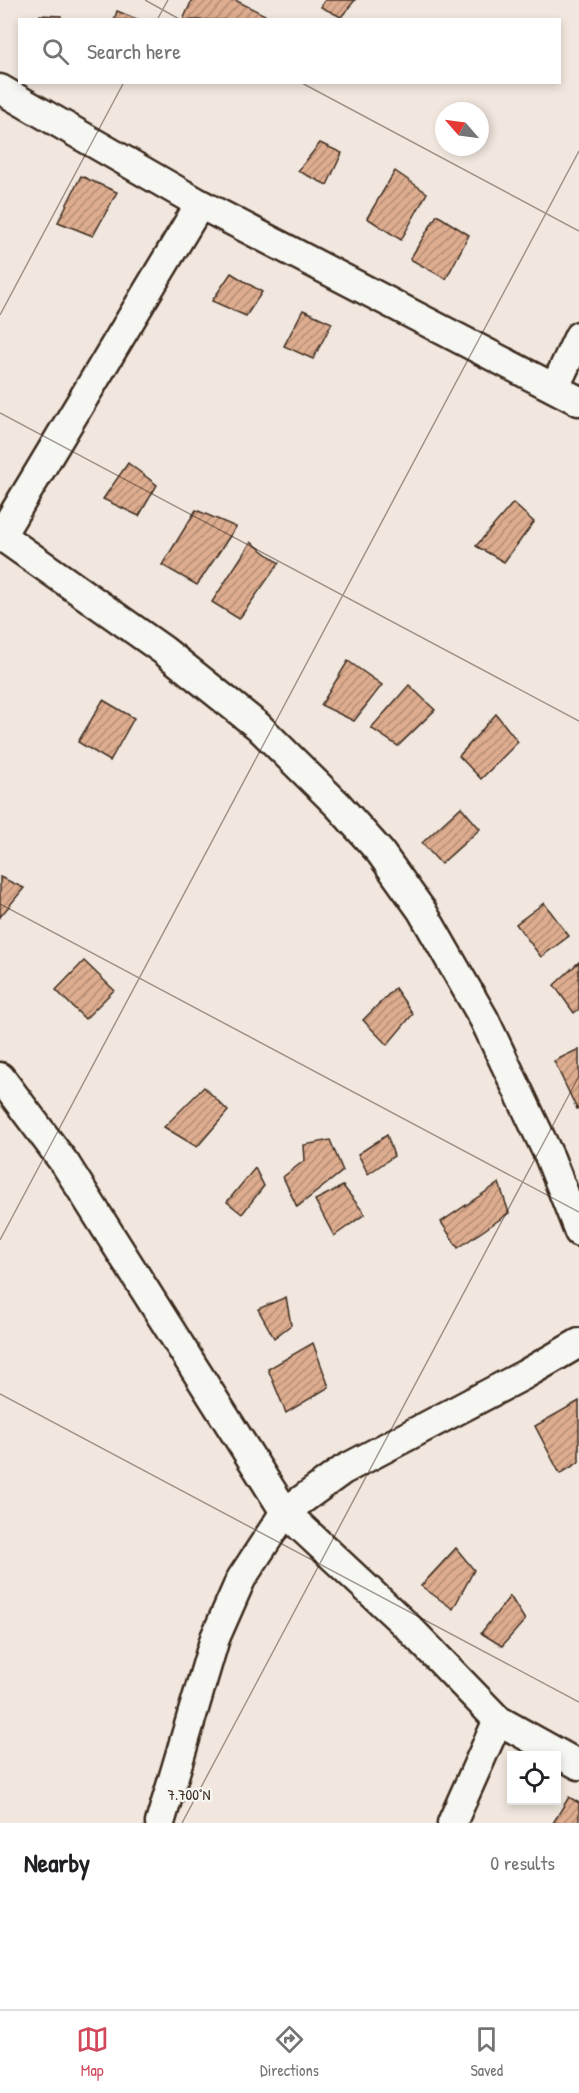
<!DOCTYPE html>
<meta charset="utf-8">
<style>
body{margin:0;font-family:"Patrick Hand",sans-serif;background:#f2f2f2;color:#202124}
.controls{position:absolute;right:18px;bottom:18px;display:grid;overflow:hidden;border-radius:0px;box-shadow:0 3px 9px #0003}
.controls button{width:54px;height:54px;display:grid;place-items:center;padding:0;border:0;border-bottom:2px solid #e0e0e0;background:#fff;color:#202124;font:30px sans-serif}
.compass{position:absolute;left:435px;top:102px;width:54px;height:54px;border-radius:50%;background:#fff;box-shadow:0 3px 9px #0003;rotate:298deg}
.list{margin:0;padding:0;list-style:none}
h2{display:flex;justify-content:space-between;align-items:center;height:78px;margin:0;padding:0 24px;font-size:26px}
h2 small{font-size:20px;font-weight:400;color:#757577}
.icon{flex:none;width:33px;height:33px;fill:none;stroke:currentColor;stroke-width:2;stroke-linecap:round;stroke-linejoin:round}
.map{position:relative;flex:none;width:579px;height:1823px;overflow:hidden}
.search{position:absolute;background:#fff;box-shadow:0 3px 9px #0003;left:18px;right:18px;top:18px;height:66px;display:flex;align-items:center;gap:15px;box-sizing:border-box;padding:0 21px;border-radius:0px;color:#757577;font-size:22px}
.sheet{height:186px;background:#fff}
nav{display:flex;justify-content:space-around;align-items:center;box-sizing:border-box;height:84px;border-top:2px solid #e0e0e0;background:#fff;font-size:16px;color:#757577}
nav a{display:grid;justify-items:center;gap:3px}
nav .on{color:#d1495b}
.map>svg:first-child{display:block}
.building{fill:url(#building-hatch);stroke:#3b2a1e;stroke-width:1.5}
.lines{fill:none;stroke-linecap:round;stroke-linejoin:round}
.minor-casing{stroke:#3b2a1e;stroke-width:33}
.minor{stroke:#f6f6f2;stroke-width:28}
.ticks{fill:none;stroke:#3b2a1e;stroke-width:1.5;stroke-opacity:0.45}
.ticks-label{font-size:15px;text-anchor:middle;fill:#3b2a1e;stroke:#f6f6f2;stroke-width:4.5;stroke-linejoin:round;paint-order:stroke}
</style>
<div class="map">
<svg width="579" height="1823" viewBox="0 0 579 1823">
<defs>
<pattern id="building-hatch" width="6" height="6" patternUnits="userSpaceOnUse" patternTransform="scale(1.5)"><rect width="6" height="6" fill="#dead90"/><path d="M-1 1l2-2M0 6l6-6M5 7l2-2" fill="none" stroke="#b58d75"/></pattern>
</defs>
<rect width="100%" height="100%" fill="#f1e7de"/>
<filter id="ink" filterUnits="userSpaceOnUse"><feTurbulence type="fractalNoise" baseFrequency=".0167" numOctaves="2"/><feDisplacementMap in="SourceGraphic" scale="12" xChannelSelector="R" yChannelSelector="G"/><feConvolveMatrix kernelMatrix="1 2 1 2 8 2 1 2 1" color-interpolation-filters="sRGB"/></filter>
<g filter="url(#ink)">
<!-- building -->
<g class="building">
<path d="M192 0H235L265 15 263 20H183Z"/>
<path d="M325 0H355L341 17 321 7Z"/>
<path d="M117 11 139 20H114Z"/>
<path d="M40 15 61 16 60 20H39Z"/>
<path d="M320 143 342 153 327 185 298 171Z"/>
<path d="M395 171 427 193 401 240 367 218Z"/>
<path d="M81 176 117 192 93 236 58 222Z"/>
<path d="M437 215 469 235 446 279 410 259Z"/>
<path d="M231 273 262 292 246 316 212 301Z"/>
<path d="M303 310 332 323 313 359 284 346Z"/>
<path d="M128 463 157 485 139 516 103 499Z"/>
<path d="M513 503 534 522 504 562 476 546Z"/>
<path d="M196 510 236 527 197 585 162 565Z"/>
<path d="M251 542 279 563 239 619 212 602Z"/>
<path d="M348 661 382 685 354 721 321 705Z"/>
<path d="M409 685 435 710 398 746 371 728Z"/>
<path d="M103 700 134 718 110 761 78 742Z"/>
<path d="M496 714 518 742 481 779 459 756Z"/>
<path d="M461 807 480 829 441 864 422 843Z"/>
<path d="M0 877 24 888 0 917Z"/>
<path d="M544 903 569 936 541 957 516 924Z"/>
<path d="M84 961 114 990 85 1019 56 990Z"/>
<path d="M579 962V1009L574 1013 554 985Z"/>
<path d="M395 988 413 1014 387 1045 363 1020Z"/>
<path d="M579 1049V1108L577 1109 554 1061Z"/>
<path d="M204 1087 228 1111 197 1147 164 1127Z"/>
<path d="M387 1135 394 1156 368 1174 358 1154Z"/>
<path d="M330 1140 343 1171 297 1207 283 1177 305 1160 304 1145Z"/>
<path d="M255 1168 264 1186 242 1214 227 1202Z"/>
<path d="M499 1183 509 1213 458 1248 441 1222Z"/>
<path d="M343 1186 365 1214 334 1236 315 1200Z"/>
<path d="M286 1297 291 1325 274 1338 258 1309Z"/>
<path d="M313 1343 329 1387 286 1413 268 1369Z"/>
<path d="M579 1401V1462L560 1474 535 1426Z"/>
<path d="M456 1548 474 1570 453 1609 421 1586Z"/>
<path d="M510 1596 525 1620 502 1646 481 1633Z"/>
<path d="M569 1797 579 1803V1823H553Z"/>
</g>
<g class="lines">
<defs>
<g id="minor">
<path d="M0 89 200 204 579 401"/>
<path d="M555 387 579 336"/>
<path d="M0 535 163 650 258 726 338 805 380 852 422 911 484 1019 550 1158 579 1232"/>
<path d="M0 537 200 204"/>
<path d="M0 1077 66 1165 285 1512 408 1627 498 1720 579 1765"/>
<path d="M160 1823 215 1638 241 1579 285 1512 343 1470 524 1375 579 1343"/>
<path d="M452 1823 498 1720"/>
</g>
</defs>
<!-- minor casing -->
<use href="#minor" class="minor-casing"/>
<!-- minor -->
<use href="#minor" class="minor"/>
</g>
</g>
<!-- ticks -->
<path class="ticks" d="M145 0 181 20M157 20 168 0M300 82 579 231M0 315 124 82M0 413 579 721M0 904 579 1212M0 1240 579 151M0 1394 579 1702M182 1823 579 1076"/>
<g class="ticks-label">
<text x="189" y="1800">7.700°N</text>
</g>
</svg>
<div class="controls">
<button><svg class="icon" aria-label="locate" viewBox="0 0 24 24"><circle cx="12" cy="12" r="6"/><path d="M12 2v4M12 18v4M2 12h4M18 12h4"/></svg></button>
</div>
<svg class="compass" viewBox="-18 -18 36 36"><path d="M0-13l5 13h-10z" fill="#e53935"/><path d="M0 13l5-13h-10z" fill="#757577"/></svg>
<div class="search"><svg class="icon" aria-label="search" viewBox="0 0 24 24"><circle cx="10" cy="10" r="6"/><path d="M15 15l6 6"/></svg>Search here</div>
</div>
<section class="sheet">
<h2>Nearby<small>0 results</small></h2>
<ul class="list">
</ul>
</section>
<nav>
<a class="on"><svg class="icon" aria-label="map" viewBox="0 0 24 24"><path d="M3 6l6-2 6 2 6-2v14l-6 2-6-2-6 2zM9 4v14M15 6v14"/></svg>Map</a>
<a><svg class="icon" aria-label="directions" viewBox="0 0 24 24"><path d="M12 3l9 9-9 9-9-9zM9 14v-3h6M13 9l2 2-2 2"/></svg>Directions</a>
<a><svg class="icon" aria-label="saved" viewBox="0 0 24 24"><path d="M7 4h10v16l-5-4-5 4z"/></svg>Saved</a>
</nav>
